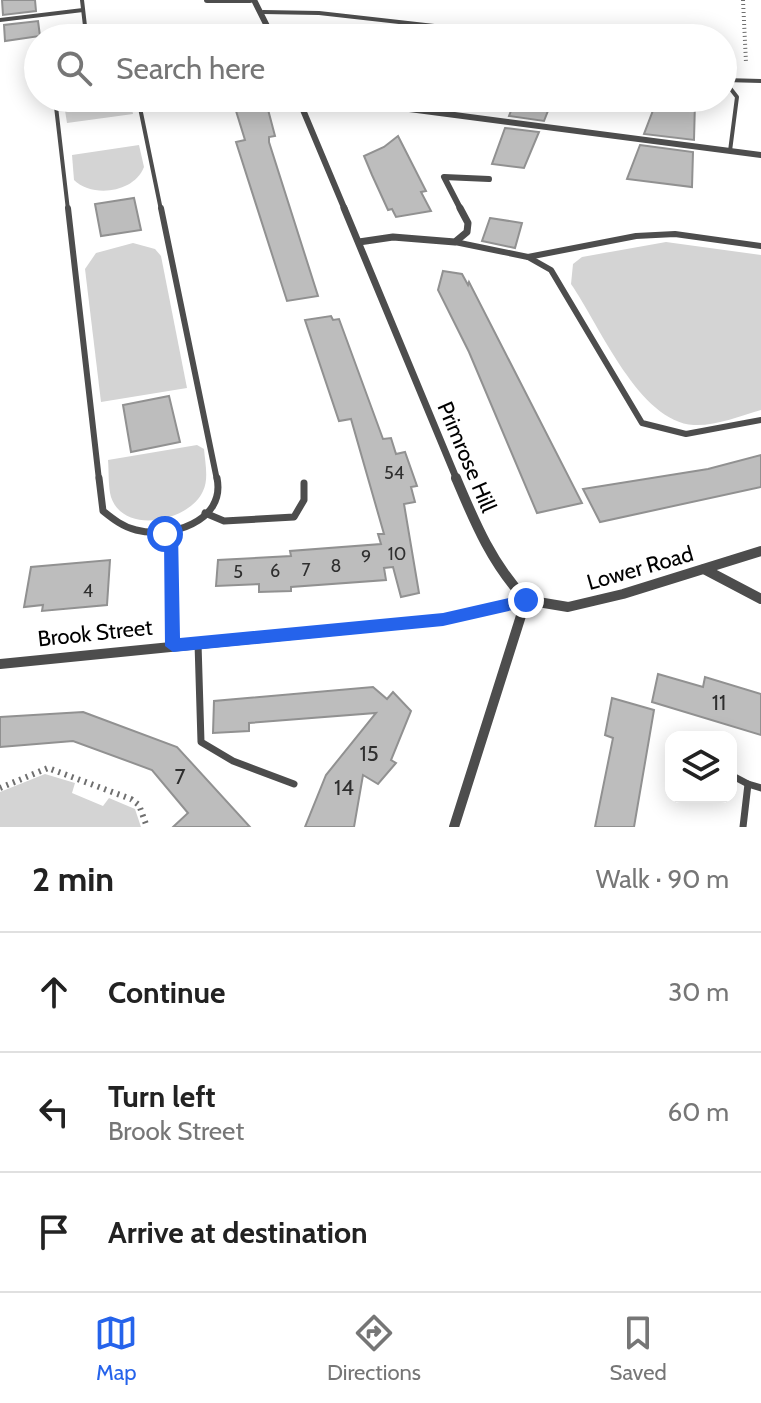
<!DOCTYPE html>
<meta charset="utf-8">
<style>
body{margin:0;font-family:Cabin,sans-serif;background:#f6f6f6;color:#222}
.controls{position:absolute;right:24px;bottom:24px;display:grid;overflow:hidden;border-radius:16px;box-shadow:0 4px 20px #0003}
.controls button{width:72px;height:72px;display:grid;place-items:center;padding:0;border:0;border-bottom:2px solid #e0e0e0;background:#fff;color:#222;font:40px sans-serif}
.stop{position:absolute;width:24px;height:24px;margin:-18px;border:6px solid #2563eb;border-radius:50%;background:#fff}
.stop.end{background:#2563eb;border-color:#fff;box-shadow:0 2px 8px #0008}
.list{margin:0;padding:0;list-style:none}
h2{display:flex;justify-content:space-between;align-items:center;height:104px;margin:0;padding:0 32px;font-size:34px}
h2 small{font-size:26px;font-weight:400;color:#767676}
.list li{display:grid;grid-template-columns:52px 1fr auto;gap:24px;align-items:center;box-sizing:border-box;height:120px;padding:0 32px;border-top:2px solid #e0e0e0}
.list b{display:block;font-size:30px;white-space:nowrap}
.list p{margin:0;font-size:26px;white-space:nowrap;color:#767676}
.list em{font-size:26px;font-style:normal;color:#767676}
.icon{flex:none;width:44px;height:44px;fill:none;stroke:currentColor;stroke-width:2;stroke-linecap:round;stroke-linejoin:round}
.map{position:relative;flex:none;width:761px;height:827px;overflow:hidden}
.search{position:absolute;background:#fff;box-shadow:0 4px 20px #0003;left:24px;right:24px;top:24px;height:88px;display:flex;align-items:center;gap:20px;box-sizing:border-box;padding:0 28px;border-radius:44px;color:#767676;font-size:30px}
.sheet{height:464px;background:#fff}
nav{display:flex;justify-content:space-around;align-items:center;box-sizing:border-box;height:112px;border-top:2px solid #e0e0e0;background:#fff;font-size:22px;color:#767676}
nav a{display:grid;justify-items:center;gap:4px}
nav .on{color:#2563eb}
.map>svg:first-child{display:block}
.green{fill:#d4d4d4}
.building{fill:#bdbdbd;stroke:#919191;stroke-width:2}
.lines{fill:none;stroke-linecap:round;stroke-linejoin:round}
.path-far1{stroke:#6f6f6f;stroke-width:4;stroke-dasharray:1 3;stroke-linecap:butt}
.path{stroke:#6f6f6f;stroke-width:6;stroke-dasharray:2 5;stroke-linecap:butt}
.service-far2{stroke:#4d4d4d;stroke-width:4}
.service-far1{stroke:#4d4d4d;stroke-width:6}
.service{stroke:#4d4d4d;stroke-width:7}
.minor-far2{stroke:#4d4d4d;stroke-width:6}
.minor-far1{stroke:#4d4d4d;stroke-width:7}
.minor{stroke:#4d4d4d;stroke-width:10}
.route{fill:#2563eb}
.labels{text-anchor:middle;dominant-baseline:central;stroke-width:6;stroke-linejoin:round;paint-order:stroke}
.number-label{font-size:18px;fill:#2f2f2f}
.street-label{font-size:22px;fill:#000;stroke:#fff}
.near-number-label{font-size:22px;fill:#2f2f2f}
</style>
<div class="map">
<svg width="761" height="827" viewBox="0 0 761 827">
<rect width="100%" height="100%" fill="#fff"/>
<!-- green -->
<g class="green">
<path d="M63 98H130L133 114 67 123Z"/>
<path d="M139 145 144 167C134 193 92 198 74 180L72 155Z"/>
<path d="M666 242 761 255V410C740 416 716 426 694 425 639 422 600 326 571 284L573 264 582 257Z"/>
<path d="M133 243 155 249 161 256 187 388 101 402 85 269 96 253Z"/>
<path d="M197 445 204 449C205 462 209 479 203 491 190 521 124 536 111 497 108 486 109 471 108 460Z"/>
<path d="M45 774 75 783 72 793 103 806 109 798 135 809 141 827H0V792Z"/>
</g>
<!-- building -->
<g class="building">
<path d="M2 0H35L36 11 3 15Z"/>
<path d="M38 21 40 36 5 41 4 25Z"/>
<path d="M232 98H258L260 103 266 102 275 136 269 137V142L318 296 287 301 236 142 245 140Z"/>
<path d="M516 98H553L544 121 509 116Z"/>
<path d="M669 99 695 102 694 140 644 134 657 100Z"/>
<path d="M505 128 539 132 524 168 492 164Z"/>
<path d="M398 136 426 191 421 192 431 211 396 217 392 209 388 210 372 175 364 156 384 147Z"/>
<path d="M640 145 693 152 692 187 627 179Z"/>
<path d="M134 198 141 230 101 236 95 204Z"/>
<path d="M490 218 522 223 515 248 482 241Z"/>
<path d="M443 271 462 274 468 285 469 282 582 503 537 513 469 352 438 290Z"/>
<path d="M331 316 333 320 339 319 383 439 391 438 396 454 405 452 417 486 411 487 415 502 404 504 419 593 401 597 393 567 384 568 386 580 291 587V591L259 592V584L216 586 218 560 291 556 290 551 381 544 378 534H384L351 419 339 421 305 320Z"/>
<path d="M169 396 180 442 131 452 123 405Z"/>
<path d="M761 455V487L600 522 583 489 708 469Z"/>
<path d="M110 560 107 605 42 611 43 605 24 607 31 567Z"/>
<path d="M658 674 703 687 705 677 761 694V735L652 702Z"/>
<path d="M373 687 387 699 393 692 411 711 391 760 396 763 378 784 363 775 354 827H305L326 775 376 713 249 723V731L213 733 214 701Z"/>
<path d="M612 698 654 710 634 827H595L613 738 605 735Z"/>
<path d="M83 712 177 747 250 827H173L188 813 152 770 73 741 0 747V717Z"/>
</g>
<g class="lines">
<!-- path-far1 -->
<path class="path-far1" d="M743 0 746 63"/>
<!-- path -->
<path class="path" d="M0 788 48 768 131 799 139 805 147 827"/>
<!-- service-far2 -->
<g class="service-far2">
<path d="M82 0 85 26"/>
<path d="M263 12 319 13 541 38"/>
<path d="M0 20 83 10"/>
<path d="M61 38C82 25 104 23 124 38"/>
<path d="M723 79 737 97 730 151"/>
<path d="M724 80 761 81"/>
<path d="M55 98 68 210"/>
<path d="M138 98 161 210"/>
</g>
<!-- service-far1 -->
<g class="service-far1">
<path d="M68 208 99 480"/>
<path d="M161 208 217 480"/>
<path d="M455 242 528 257 551 270 642 423 686 434 761 420"/>
<path d="M528 257 636 236 675 234 761 246"/>
</g>
<!-- service -->
<g class="service">
<path d="M99 478 103 511C113 519 123 527 136 530 169 539 226 522 217 478"/>
<path d="M205 513 224 521 294 517 304 500V483"/>
<path d="M171 532 173 646"/>
<path d="M198 643 201 742 233 761 294 784"/>
<path d="M731 775 748 784"/>
<path d="M743 827 748 784 761 788"/>
</g>
<!-- minor-far2 -->
<g class="minor-far2">
<path d="M207 0H250"/>
<path d="M254 0 273 38"/>
<path d="M298 98 345 210"/>
<path d="M302 108 371 104 761 155"/>
<path d="M461 210 444 177 489 179"/>
</g>
<!-- minor-far1 -->
<g class="minor-far1">
<path d="M344 208 457 480"/>
<path d="M359 242 393 237 455 242 467 232 468 223 460 208"/>
</g>
<!-- minor -->
<g class="minor">
<path d="M704 569 761 599"/>
<path d="M0 664 443 620 526 600 568 607 623 594 761 551"/>
<path d="M454 827 526 600C492 564 475 523 456 478"/>
</g>
</g>
<!-- route -->
<path class="route" d="M171 526 178 532 180 638 443 613 526 594 534 600 526 607 443 626 173 652 165 646 164 539 157 534Z"/>
<g class="labels">
<!-- number labels -->
<g class="number-label">
<text x="394" y="473">54</text>
<text x="397" y="554">10</text>
<text x="366" y="557">9</text>
<text x="336" y="566">8</text>
<text x="306" y="570">7</text>
<text x="275" y="571">6</text>
<text x="238" y="572">5</text>
<text x="88" y="591">4</text>
</g>
<!-- street labels -->
<g class="street-label">
<text transform="translate(467 457) rotate(67)">Primrose Hill</text>
<text transform="translate(640 568) rotate(-16)">Lower Road</text>
<text transform="translate(95 633) rotate(-6)">Brook Street</text>
</g>
<!-- near-number labels -->
<g class="near-number-label">
<text x="719" y="702">11</text>
<text x="369" y="753">15</text>
<text x="180" y="776">7</text>
<text x="344" y="787">14</text>
</g>
</g>
</svg>
<div class="controls">
<button><svg class="icon" aria-label="layers" viewBox="0 0 24 24"><path d="M12 4l9 5-9 5-9-5zM3 14l9 5 9-5"/></svg></button>
</div>
<div class="stop" style="left:165px;top:534px"></div>
<div class="stop end" style="left:526px;top:600px"></div>
<div class="search"><svg class="icon" aria-label="search" viewBox="0 0 24 24"><circle cx="10" cy="10" r="6"/><path d="M15 15l6 6"/></svg>Search here</div>
</div>
<section class="sheet">
<h2>2 min<small>Walk · 90 m</small></h2>
<ul class="list">
<li><svg class="icon" aria-label="ahead" viewBox="0 0 24 24"><path d="M12 20V5M6 11l6-6 6 6"/></svg><div><b>Continue</b></div><em>30 m</em></li>
<li><svg class="icon" aria-label="left" viewBox="0 0 24 24"><path d="M17 20v-9H6M10 6l-5 5 5 5"/></svg><div><b>Turn left</b><p>Brook Street</p></div><em>60 m</em></li>
<li><svg class="icon" aria-label="arrive" viewBox="0 0 24 24"><path d="M6 21V4h12l-3 4 3 4H6"/></svg><div><b>Arrive at destination</b></div></li>
</ul>
</section>
<nav>
<a class="on"><svg class="icon" aria-label="map" viewBox="0 0 24 24"><path d="M3 6l6-2 6 2 6-2v14l-6 2-6-2-6 2zM9 4v14M15 6v14"/></svg>Map</a>
<a><svg class="icon" aria-label="directions" viewBox="0 0 24 24"><path d="M12 3l9 9-9 9-9-9zM9 14v-3h6M13 9l2 2-2 2"/></svg>Directions</a>
<a><svg class="icon" aria-label="saved" viewBox="0 0 24 24"><path d="M7 4h10v16l-5-4-5 4z"/></svg>Saved</a>
</nav>
